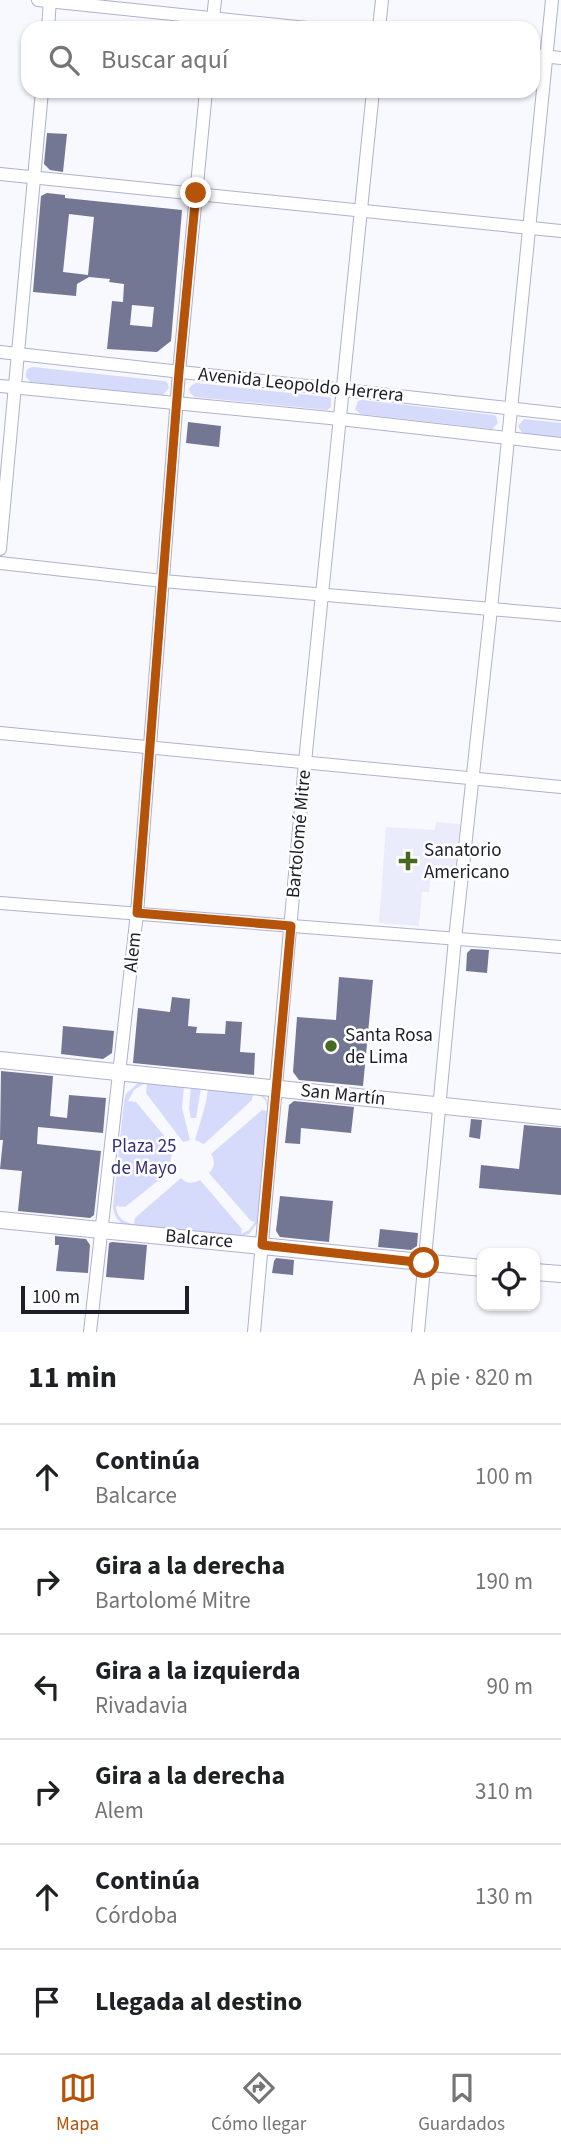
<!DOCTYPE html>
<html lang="es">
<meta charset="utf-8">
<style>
body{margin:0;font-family:"Source Sans 3",sans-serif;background:#f6f6f6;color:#202124}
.controls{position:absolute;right:21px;bottom:21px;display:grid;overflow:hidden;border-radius:14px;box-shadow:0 2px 5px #0004}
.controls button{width:63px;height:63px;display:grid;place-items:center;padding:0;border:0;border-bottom:2px solid #e0e0e0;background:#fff;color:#202124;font:35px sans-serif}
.scale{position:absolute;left:21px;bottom:18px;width:168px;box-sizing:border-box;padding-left:7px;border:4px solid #1d1e29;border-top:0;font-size:19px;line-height:24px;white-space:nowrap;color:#1d1e29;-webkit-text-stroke:5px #fff;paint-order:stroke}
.stop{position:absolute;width:21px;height:21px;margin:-16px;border:5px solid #b45309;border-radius:50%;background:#fff}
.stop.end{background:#b45309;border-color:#fff;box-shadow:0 2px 7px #0008}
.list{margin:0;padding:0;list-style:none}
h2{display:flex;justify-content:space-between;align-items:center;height:91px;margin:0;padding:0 28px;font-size:30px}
h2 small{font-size:23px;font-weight:400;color:#757577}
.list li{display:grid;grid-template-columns:46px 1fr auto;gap:21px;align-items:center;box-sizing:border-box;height:105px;padding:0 28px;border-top:2px solid #e0e0e0}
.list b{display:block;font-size:26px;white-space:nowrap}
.list p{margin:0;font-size:23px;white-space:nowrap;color:#757577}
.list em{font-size:23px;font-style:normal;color:#757577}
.icon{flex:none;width:38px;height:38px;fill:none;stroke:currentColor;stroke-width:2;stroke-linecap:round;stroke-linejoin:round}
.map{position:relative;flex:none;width:561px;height:1332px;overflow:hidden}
.search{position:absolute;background:#fff;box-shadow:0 2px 5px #0004;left:21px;right:21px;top:21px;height:77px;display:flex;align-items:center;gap:18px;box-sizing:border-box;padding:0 24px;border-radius:21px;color:#757577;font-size:26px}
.sheet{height:721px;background:#fff}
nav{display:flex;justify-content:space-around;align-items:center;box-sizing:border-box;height:98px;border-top:2px solid #e0e0e0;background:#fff;font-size:19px;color:#757577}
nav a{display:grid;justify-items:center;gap:4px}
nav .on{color:#b45309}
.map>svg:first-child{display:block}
.built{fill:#eaecfb}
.green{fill:#d6dafb;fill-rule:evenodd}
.building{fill:#747793;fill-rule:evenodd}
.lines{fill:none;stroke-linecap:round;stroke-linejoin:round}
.minor-casing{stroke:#afb1cf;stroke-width:14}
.major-casing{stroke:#afb1cf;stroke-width:18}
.minor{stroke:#fff;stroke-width:12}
.major{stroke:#fff;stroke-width:16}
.route{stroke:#b45309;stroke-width:9}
.poi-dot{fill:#476a21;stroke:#fff;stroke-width:2.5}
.labels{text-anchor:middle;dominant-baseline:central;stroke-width:5;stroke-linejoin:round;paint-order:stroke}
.street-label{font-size:19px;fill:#1d1e29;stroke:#fff}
.poi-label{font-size:19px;fill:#1d1e29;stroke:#fff;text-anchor:start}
.park-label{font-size:19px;fill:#342f7b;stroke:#fff}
</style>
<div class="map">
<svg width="561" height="1332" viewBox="0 0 561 1332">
<rect width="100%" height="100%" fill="#f8f8ff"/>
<!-- built -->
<path class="built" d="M436 822 460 824 455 878 431 876 429 892H422L419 926 379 923 386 827 435 830Z"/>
<!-- green -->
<g class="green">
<path d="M33 367 164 381 167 382 169 388 163 395 31 382 26 377C25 372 27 368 33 367Z"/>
<path d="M196 383 328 397 331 398V407L327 410 195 397 190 393 189 389 192 385Z"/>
<path d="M362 400 494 415 496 416 498 423 492 429 360 414 355 409 358 401Z"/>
<path d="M524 419 561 423V438L522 433 518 426Z"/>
<path d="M139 1082 260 1093 266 1098 268 1104 258 1222 249 1234 241 1236 122 1224C117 1219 113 1214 113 1206L124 1101 126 1094ZM143 1084H147L146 1093 183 1142 190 1140 182 1108 184 1086 191 1087 189 1109 191 1118H196L201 1088 208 1089C206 1107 200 1122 195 1140L204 1144 252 1100 253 1094C263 1095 268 1101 267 1111L262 1110 211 1154C215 1161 215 1167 209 1173L251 1221 255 1222 249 1230 241 1234 242 1229 200 1180C192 1184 187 1184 181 1178L135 1218 134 1224C123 1222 117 1218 116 1206L125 1207 174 1168C169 1161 170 1156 176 1150L136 1102 128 1101 134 1090Z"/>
</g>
<!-- building -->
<g class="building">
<path d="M47 133 67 134 63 172 50 170 44 164Z"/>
<path d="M47 193 65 195V198L182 210 171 341 157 352 107 349 112 301 123 302 124 284 109 282 110 279 89 277 77 284 76 296 33 292 41 196ZM69 214 94 217 88 275 63 272ZM132 305 154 307 152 327 130 325Z"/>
<path d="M188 422 221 426 219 447 186 443Z"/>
<path d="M471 949 489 950 487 973 466 971 467 953Z"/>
<path d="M339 977 373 980 363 1086 299 1080 293 1072 297 1017 336 1020Z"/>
<path d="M172 997 190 999 188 1026 197 1027 196 1033 225 1034 226 1021 242 1022 240 1052 255 1053 254 1075 133 1063 138 1008 170 1012Z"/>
<path d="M63 1026 114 1031 112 1053 103 1059 61 1054Z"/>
<path d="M1 1071 53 1076 50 1116 67 1118 69 1095 106 1098 103 1133 38 1127 37 1144 101 1151 94 1215 90 1218 18 1211 22 1171 0 1169 3 1140H0Z"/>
<path d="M294 1101 354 1107 351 1133 301 1128 300 1144 285 1143 289 1105Z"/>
<path d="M471 1119 482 1120 480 1139 469 1137Z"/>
<path d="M524 1125 561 1128V1195L479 1188 481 1165 519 1169Z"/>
<path d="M280 1196 333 1201 329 1242 280 1237 276 1231Z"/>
<path d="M380 1229 418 1233 417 1246 411 1250 378 1247Z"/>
<path d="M55 1236 86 1239 90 1245 88 1273 56 1271 59 1245H55Z"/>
<path d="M112 1242 147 1245 144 1280 106 1277 109 1243Z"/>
<path d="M276 1258 294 1260 293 1275 272 1273 274 1261Z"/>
</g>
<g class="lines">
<defs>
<g id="minor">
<path d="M38 0 307 28"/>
<path d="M48 28 50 0"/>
<path d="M212 28 215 0"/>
<path d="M379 28 382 0"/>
<path d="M533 55 561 58"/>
<path d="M0 174 561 231"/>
<path d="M0 352 561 414"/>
<path d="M0 386 340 419 561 444"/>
<path d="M0 549 42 91"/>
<path d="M0 563 163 581 561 615"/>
<path d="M0 733 561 787"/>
<path d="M0 903 561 947"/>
<path d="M90 1332 137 913 179 372 206 91"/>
<path d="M254 1332 305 762 373 91"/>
<path d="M418 1332 455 939 491 609 552 0"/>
</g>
<g id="major">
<path d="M0 1060 561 1118"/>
<path d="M0 1220 482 1268"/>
<path d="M535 1272 561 1274"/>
</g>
</defs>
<!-- minor casing -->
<use href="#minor" class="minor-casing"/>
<!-- major casing -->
<use href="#major" class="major-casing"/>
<!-- minor -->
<use href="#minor" class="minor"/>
<!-- major -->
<use href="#major" class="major"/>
</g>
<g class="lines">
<!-- route -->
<path class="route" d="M196 193 179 372 137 913 291 926 262 1245 424 1263"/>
</g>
<!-- markers -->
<g class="poi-dot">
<path d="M404.5 850.5h7v7h7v7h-7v7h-7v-7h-7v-7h7z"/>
<circle cx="331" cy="1046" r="7"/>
</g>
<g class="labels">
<!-- street labels -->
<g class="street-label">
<text transform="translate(301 385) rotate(6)">Avenida Leopoldo Herrera</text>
<text transform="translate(299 834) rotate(-85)">Bartolomé Mitre</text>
<text transform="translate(133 952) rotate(-84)">Alem</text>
<text transform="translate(343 1095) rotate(6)">San Martín</text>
<text transform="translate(199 1239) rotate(5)">Balcarce</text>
</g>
<!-- poi labels -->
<g class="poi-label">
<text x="424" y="850">Sanatorio<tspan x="424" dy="22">Americano</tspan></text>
<text x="345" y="1035">Santa Rosa<tspan x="345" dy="22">de Lima</tspan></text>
</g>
<!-- park labels -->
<g class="park-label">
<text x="144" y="1146">Plaza 25<tspan x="144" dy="22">de Mayo</tspan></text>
</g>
</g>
</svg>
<div class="controls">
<button><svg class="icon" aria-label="locate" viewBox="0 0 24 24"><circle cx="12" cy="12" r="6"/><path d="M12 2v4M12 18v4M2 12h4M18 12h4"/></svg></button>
</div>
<div class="scale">100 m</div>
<div class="stop" style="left:424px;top:1263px"></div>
<div class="stop end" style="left:196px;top:193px"></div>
<div class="search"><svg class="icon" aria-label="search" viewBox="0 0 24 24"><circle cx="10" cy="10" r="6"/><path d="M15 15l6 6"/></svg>Buscar aquí</div>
</div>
<section class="sheet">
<h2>11 min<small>A pie · 820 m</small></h2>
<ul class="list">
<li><svg class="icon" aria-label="ahead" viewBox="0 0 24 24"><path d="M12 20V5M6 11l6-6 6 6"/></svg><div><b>Continúa</b><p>Balcarce</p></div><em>100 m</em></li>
<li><svg class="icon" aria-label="right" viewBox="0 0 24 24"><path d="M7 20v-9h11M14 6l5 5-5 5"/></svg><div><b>Gira a la derecha</b><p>Bartolomé Mitre</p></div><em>190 m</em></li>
<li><svg class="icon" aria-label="left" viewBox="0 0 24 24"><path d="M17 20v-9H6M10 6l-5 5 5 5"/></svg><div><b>Gira a la izquierda</b><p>Rivadavia</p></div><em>90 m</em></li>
<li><svg class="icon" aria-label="right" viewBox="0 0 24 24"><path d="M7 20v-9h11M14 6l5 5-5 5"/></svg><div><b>Gira a la derecha</b><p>Alem</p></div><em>310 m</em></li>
<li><svg class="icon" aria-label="ahead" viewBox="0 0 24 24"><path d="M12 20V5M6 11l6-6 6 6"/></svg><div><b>Continúa</b><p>Córdoba</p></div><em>130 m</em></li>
<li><svg class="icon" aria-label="arrive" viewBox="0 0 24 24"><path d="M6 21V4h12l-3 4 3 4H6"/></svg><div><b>Llegada al destino</b></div></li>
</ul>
</section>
<nav>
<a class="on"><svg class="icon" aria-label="map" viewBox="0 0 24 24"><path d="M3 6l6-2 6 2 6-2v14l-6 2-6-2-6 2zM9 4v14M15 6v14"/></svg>Mapa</a>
<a><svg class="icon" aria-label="directions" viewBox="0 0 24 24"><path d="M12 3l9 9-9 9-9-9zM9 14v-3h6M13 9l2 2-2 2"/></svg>Cómo llegar</a>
<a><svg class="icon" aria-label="saved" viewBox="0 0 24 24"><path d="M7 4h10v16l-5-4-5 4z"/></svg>Guardados</a>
</nav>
